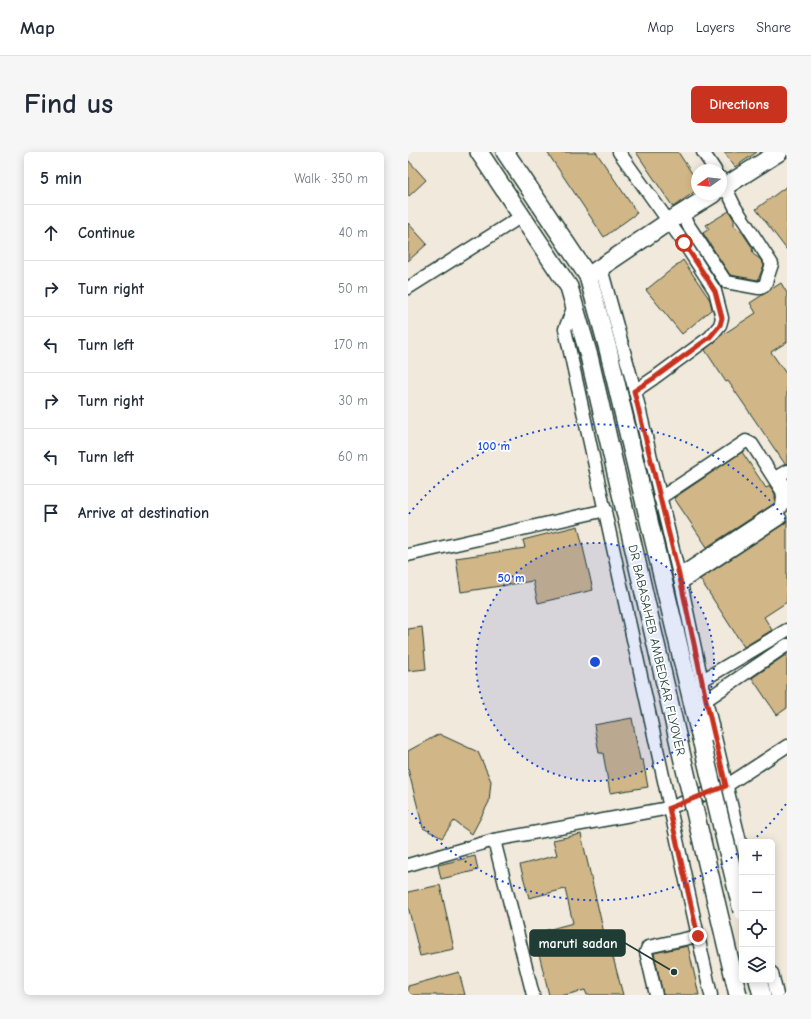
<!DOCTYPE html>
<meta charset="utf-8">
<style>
body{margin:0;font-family:"Comic Neue",sans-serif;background:#f6f6f7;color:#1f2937}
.controls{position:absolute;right:12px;bottom:12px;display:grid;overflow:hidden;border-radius:6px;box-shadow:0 2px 10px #0003}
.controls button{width:36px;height:36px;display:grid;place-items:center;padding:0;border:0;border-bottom:1px solid #e0e1e3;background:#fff;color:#1f2937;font:20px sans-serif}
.compass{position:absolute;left:283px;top:12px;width:36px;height:36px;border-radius:50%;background:#fff;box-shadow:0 2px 10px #0003;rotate:255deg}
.stop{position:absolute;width:12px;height:12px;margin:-9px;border:3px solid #c8321e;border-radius:50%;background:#fff}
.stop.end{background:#c8321e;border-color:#fff;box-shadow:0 1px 4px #0008}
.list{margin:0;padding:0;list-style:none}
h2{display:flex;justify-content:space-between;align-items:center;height:52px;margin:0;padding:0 16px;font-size:17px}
h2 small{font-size:13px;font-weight:400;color:#747a83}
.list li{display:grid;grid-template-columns:26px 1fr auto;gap:12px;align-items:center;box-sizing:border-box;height:56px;padding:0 16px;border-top:1px solid #e0e1e3}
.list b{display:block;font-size:15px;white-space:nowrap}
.list em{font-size:13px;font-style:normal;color:#747a83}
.icon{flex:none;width:22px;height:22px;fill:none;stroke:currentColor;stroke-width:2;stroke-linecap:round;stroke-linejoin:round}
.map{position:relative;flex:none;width:379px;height:843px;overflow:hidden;border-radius:6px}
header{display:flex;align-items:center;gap:24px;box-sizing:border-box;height:56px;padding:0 20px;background:#fff;border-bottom:1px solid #e0e1e3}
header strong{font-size:19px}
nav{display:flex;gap:22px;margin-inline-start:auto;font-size:14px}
.intro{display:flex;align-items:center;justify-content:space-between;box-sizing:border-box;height:96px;padding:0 24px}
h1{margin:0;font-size:28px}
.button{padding:10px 18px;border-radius:6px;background:#c8321e;color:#fff;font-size:14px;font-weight:700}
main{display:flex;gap:24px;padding:0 24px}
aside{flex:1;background:#fff;border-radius:6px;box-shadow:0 2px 10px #0003}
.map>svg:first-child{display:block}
.building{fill:#d1b687;stroke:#1f3d34}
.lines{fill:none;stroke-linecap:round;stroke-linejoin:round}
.street-casing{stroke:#1f3d34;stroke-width:15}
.secondary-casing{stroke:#1f3d34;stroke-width:20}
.street{stroke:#fff;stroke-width:12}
.secondary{stroke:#fff;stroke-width:17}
.secondary-bridge-casing{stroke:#1f3d34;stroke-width:20;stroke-linecap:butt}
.secondary-bridge{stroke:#fff;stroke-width:17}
.route{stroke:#c8321e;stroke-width:5}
.ring{fill:none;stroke:#1d4ed8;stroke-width:2;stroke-dasharray:2 4}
.labels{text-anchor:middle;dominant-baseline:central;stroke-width:3.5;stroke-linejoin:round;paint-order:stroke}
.street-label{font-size:13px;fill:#1f3d34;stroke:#fff}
.centre{fill:#1d4ed8;stroke:#fff;stroke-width:2}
.ring-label{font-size:12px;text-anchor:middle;font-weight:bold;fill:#1d4ed8;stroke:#fff;stroke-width:3.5;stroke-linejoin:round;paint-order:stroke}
.leader{fill:none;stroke:#1f3d34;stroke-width:1.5}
.callout-dot{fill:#1f3d34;stroke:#fff;stroke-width:1.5}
.callout{fill:#1f3d34;stroke:#1f3d34;stroke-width:1.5}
.callout-label{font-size:14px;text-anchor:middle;font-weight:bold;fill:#fff}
</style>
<header>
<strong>Map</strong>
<nav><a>Map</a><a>Layers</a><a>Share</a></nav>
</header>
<div class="intro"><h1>Find us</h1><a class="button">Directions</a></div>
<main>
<aside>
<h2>5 min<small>Walk · 350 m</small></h2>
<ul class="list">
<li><svg class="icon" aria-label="ahead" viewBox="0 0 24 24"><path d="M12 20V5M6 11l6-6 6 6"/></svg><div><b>Continue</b></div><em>40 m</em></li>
<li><svg class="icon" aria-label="right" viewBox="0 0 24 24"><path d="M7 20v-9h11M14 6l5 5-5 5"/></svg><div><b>Turn right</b></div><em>50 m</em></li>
<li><svg class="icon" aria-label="left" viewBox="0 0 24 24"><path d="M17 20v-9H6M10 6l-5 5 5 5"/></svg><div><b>Turn left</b></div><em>170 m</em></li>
<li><svg class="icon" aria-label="right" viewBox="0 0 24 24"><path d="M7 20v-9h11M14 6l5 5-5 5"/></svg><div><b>Turn right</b></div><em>30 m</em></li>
<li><svg class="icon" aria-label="left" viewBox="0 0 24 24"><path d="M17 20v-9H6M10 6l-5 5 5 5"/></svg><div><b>Turn left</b></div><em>60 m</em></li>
<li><svg class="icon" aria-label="arrive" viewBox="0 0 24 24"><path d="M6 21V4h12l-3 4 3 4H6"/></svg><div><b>Arrive at destination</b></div></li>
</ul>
</aside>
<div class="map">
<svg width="379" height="843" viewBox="0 0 379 843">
<rect width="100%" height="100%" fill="#f1e9db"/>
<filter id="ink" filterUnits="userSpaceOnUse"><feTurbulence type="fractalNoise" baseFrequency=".025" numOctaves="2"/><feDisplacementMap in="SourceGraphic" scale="8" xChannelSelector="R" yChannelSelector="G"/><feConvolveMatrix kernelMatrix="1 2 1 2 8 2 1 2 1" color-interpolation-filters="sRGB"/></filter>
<g filter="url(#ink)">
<!-- building -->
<g class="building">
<path d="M139 0H188L229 61 196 85Z"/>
<path d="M228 0H270L289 29V38L265 55Z"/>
<path d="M316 0H349L327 15Z"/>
<path d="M0 8 18 28 0 45Z"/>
<path d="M379 34V98L348 57Z"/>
<path d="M321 59 326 68V74L334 80 344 95 345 102 352 107 356 113 350 128 322 123 295 81 301 77 298 73Z"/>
<path d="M0 71 19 92 0 109Z"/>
<path d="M275 108 302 148 304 157 274 182 238 138Z"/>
<path d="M373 131 379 141V190L363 200 379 223V312H377L320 229 318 230 297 198 311 185 348 161 342 151Z"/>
<path d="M334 300 358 336 362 334 367 342V351L299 395 266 346Z"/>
<path d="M379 368V450L356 465 364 478 336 495 292 427 376 372Z"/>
<path d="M170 374 185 438 130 451 125 429 53 440 48 406 117 396 115 388Z"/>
<path d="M14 475 18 517 0 519V477Z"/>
<path d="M379 502V556L369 563 344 526Z"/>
<path d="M224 566 232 608H235L240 635 202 641 195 601H191L186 573Z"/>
<path d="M31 582 70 600 83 629 81 650 64 682 46 669 34 686 15 676 0 617V599Z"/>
<path d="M173 682 199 794H202L215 843H179L177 838 157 843H141L130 798 132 797 128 781 165 771 157 737 121 746 112 713 149 703 145 688Z"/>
<path d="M67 704 70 718 33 727 30 713Z"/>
<path d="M32 733 46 797 12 804 0 754V740Z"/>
<path d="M280 794 291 843H255L246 801Z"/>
<path d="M51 820 57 843H0V834Z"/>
</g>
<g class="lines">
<defs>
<g id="street">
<path d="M211 0 276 91 307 139 314 166 312 173 302 185 246 226 227 239"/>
<path d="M295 0 307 18"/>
<path d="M273 62 318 130 351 136 357 133 364 112 327 55 313 26"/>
<path d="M193 116 227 239 273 431 298 548 334 698"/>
<path d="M0 136 114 64"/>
<path d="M166 154 157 177C207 399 253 621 303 843"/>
<path d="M378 335 372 326V323L379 319"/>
<path d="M252 346 338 289 344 292 374 339 375 344 374 355 271 423"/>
<path d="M0 403 198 358"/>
<path d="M273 431 372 366"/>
<path d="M293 529 379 478"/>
<path d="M298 548 379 493"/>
<path d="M86 688 125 843"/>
<path d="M0 713 86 688 261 656 318 634 379 594"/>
<path d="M364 821 369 843"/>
<path d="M248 843 238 800 240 795 290 784"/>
</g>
<g id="secondary">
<path d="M71 0 161 135 181 204 272 596"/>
<path d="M97 0 180 124 200 197 294 591"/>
<path d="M313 37 371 0"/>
<path d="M180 124 260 70 305 42"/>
<path d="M350 828 354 843"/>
</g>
</defs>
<!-- street casing -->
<use href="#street" class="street-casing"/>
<!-- secondary casing -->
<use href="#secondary" class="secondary-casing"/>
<!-- street -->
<use href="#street" class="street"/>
<!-- secondary -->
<use href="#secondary" class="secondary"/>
<defs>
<g id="secondary-bridge">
<path d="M294 591 334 759"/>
<path d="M272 596 330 843"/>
</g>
</defs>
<!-- secondary-bridge casing -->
<use href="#secondary-bridge" class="secondary-bridge-casing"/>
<!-- secondary-bridge -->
<use href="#secondary-bridge" class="secondary-bridge"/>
</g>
</g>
<g class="lines" filter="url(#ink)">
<!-- route -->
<path class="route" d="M276 91 307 139 314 166 312 173 302 185 246 226 226 239 273 431 298 548 318 634 261 656 290 784"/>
</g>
<!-- distance rings -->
<circle cx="187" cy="510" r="119" fill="#1d4ed8" fill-opacity=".12"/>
<g class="ring">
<circle cx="187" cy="510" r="119"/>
<path d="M378 652A238 238 0 0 1 343 690M334 698A238 238 0 0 1 1 658M1 362A238 238 0 0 1 378 368"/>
</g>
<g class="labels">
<!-- street labels -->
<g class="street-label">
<text transform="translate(249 498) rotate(77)">DR BABASAHEB AMBEDKAR FLYOVER</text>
</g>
</g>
<circle cx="187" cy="510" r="6" class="centre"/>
<g class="ring-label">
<text x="86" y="298">100 m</text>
<text x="103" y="430">50 m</text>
</g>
<!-- callouts -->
<path class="leader" d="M266 820L217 791"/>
<circle class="callout-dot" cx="266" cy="820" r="4"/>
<rect class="callout" x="122" y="778" width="95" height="26" rx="4"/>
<g class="callout-label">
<text x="170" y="796">maruti sadan</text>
</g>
</svg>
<div class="controls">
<button>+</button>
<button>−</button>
<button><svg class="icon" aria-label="locate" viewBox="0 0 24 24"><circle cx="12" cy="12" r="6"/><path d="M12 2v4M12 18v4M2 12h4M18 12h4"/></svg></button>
<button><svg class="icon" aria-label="layers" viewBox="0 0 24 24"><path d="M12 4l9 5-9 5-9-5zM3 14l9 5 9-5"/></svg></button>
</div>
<svg class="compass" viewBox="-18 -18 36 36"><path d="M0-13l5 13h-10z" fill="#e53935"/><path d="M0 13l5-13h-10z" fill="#747a83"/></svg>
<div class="stop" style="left:276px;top:91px"></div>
<div class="stop end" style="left:290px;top:784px"></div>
</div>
</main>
